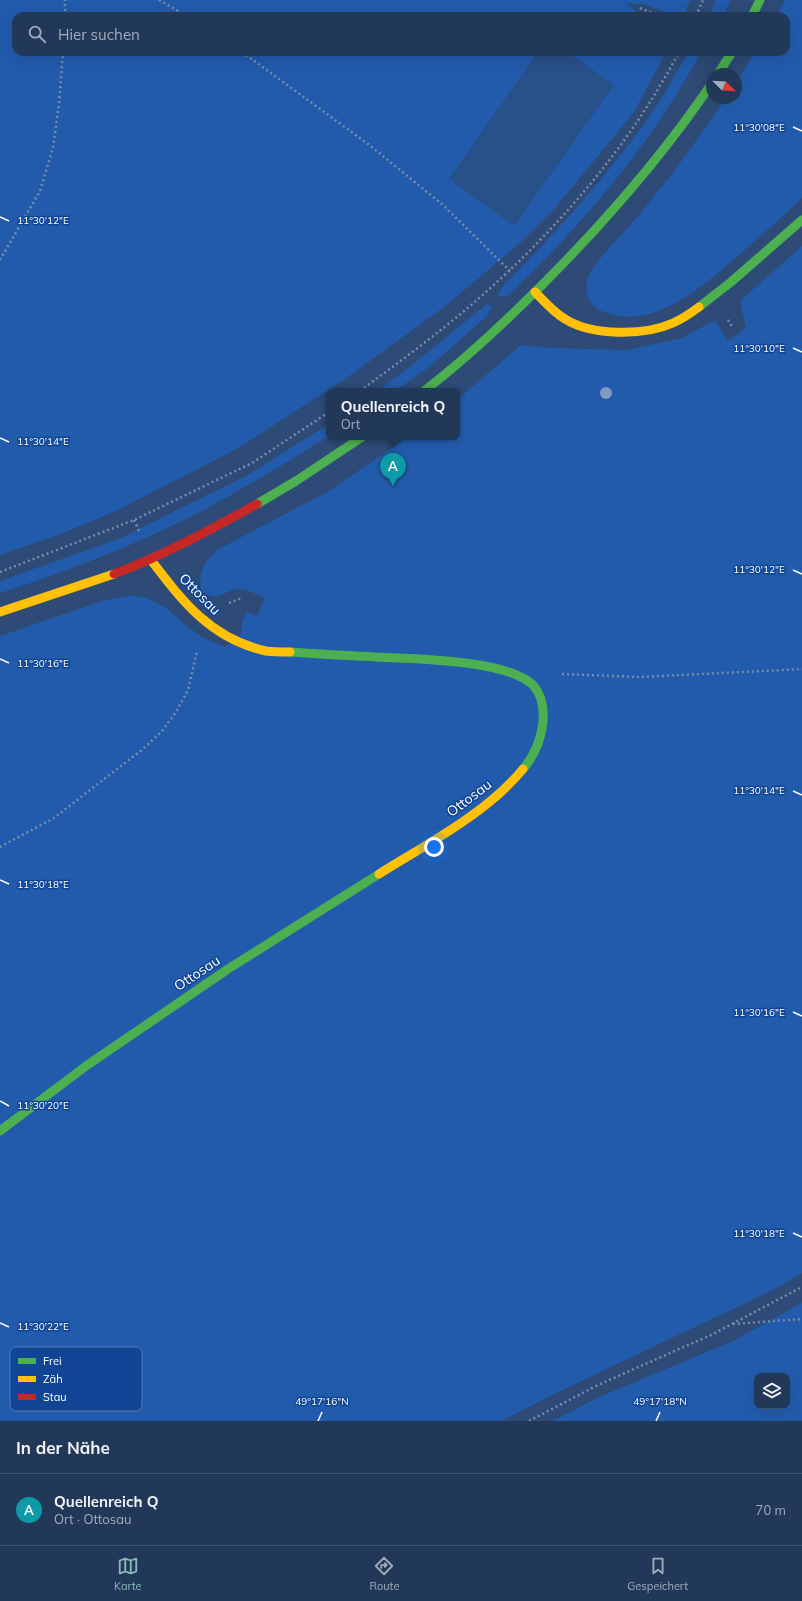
<!DOCTYPE html>
<html lang="de">
<meta charset="utf-8">
<style>
body{margin:0;font-family:Mulish,sans-serif;background:#2e4361;color:#f1f3f6}
.controls{position:absolute;right:12px;bottom:12px;display:grid;overflow:hidden;border-radius:8px;box-shadow:0 4px 16px #0002}
.controls button{width:36px;height:36px;display:grid;place-items:center;padding:0;border:0;border-bottom:1px solid #3f526e;background:#223858;color:#f1f3f6;font:20px sans-serif}
.compass{position:absolute;left:706px;top:68px;width:36px;height:36px;border-radius:50%;background:#223858;box-shadow:0 4px 16px #0002;rotate:114deg}
.you{position:absolute;left:434px;top:847px;width:14px;height:14px;margin:-10px;border:3px solid #fff;border-radius:50%;background:#1a73e8;box-shadow:0 0 0 6px #1a73e833}
.badge{display:grid;place-items:center;width:26px;height:26px;border-radius:50%;background:#8bbbb9;color:#fff;font-size:13px;font-weight:700}
.pin{position:absolute;translate:-50% -33px;filter:drop-shadow(0 1px 2px #0008)}
.pin::after{content:'';position:absolute;top:21px;width:14px;height:12px;background:inherit;clip-path:polygon(0 0,100% 0,50% 100%)}
.popup{position:absolute;left:326px;top:388px;width:134px;height:52px;box-sizing:border-box;display:grid;place-content:center;border-radius:8px;background:#223858;filter:drop-shadow(0 1px 3px #0005);font-size:13px;white-space:nowrap;color:#a2acba}
.popup b{font-size:15px;color:#f1f3f6}
.popup::after{content:'';position:absolute;left:50%;top:100%;margin-left:-8px;border:8px solid transparent;border-top-color:#223858}
.list{margin:0;padding:0;list-style:none}
h2{display:flex;justify-content:space-between;align-items:center;height:52px;margin:0;padding:0 16px;font-size:17px}
h2 small{font-size:13px;font-weight:400;color:#a2acba}
.list li{display:grid;grid-template-columns:26px 1fr auto;gap:12px;align-items:center;box-sizing:border-box;height:72px;padding:0 16px;border-top:1px solid #3f526e}
.list b{display:block;font-size:15px;white-space:nowrap}
.list p{margin:0;font-size:13px;white-space:nowrap;color:#a2acba}
.list em{font-size:13px;font-style:normal;color:#a2acba}
.icon{flex:none;width:22px;height:22px;fill:none;stroke:currentColor;stroke-width:2;stroke-linecap:round;stroke-linejoin:round}
.map{position:relative;flex:none;width:802px;height:1421px;overflow:hidden}
.search{position:absolute;background:#223858;box-shadow:0 4px 16px #0002;left:12px;right:12px;top:12px;height:44px;display:flex;align-items:center;gap:10px;box-sizing:border-box;padding:0 14px;border-radius:12px;color:#a2acba;font-size:15px}
.sheet{height:124px;background:#223858}
nav{display:flex;justify-content:space-around;align-items:center;box-sizing:border-box;height:56px;border-top:1px solid #3f526e;background:#223858;font-size:11px;color:#a2acba}
nav a{display:grid;justify-items:center;gap:2px}
nav .on{color:#8bbbb9}
.map>svg:first-child{display:block}
.green{fill:#225bac;fill-rule:evenodd}
.water{fill:#285089}
.lines{fill:none;stroke-linecap:round;stroke-linejoin:round}
.path{stroke:#768ca9;stroke-width:2.5;stroke-dasharray:2 3;stroke-linecap:butt}
.fast{stroke:#4caf50;stroke-width:9}
.slow{stroke:#ffc107;stroke-width:9}
.jam{stroke:#c62828;stroke-width:9}
.tree{fill:#809bc1}
.ticks{fill:none;stroke:#fff;stroke-width:1.5}
.labels{text-anchor:middle;dominant-baseline:central;stroke-width:3;stroke-linejoin:round;paint-order:stroke}
.street-label{font-size:14px;fill:#fff;stroke:#0f4594}
.key{fill:#0f4594;stroke:#577db4;stroke-width:1}
.key-label{font-size:11px;fill:#fff}
.ticks-label{font-size:10px;text-anchor:middle;fill:#fff;stroke:#0f4594;stroke-width:3;stroke-linejoin:round;paint-order:stroke}
</style>
<div class="map">
<svg width="802" height="1421" viewBox="0 0 802 1421">
<rect width="100%" height="100%" fill="#2d4b76"/>
<!-- green -->
<g class="green">
<path d="M0 0H690L684 16H677L642 4 626 3 642 16H16V52H538L449 179 613 85 567 52H666L634 112 556 207 519 244 444 307 348 377 240 447 116 511 58 535 0 555Z"/>
<path d="M716 0H731L723 16H709Z"/>
<path d="M785 0H802V198C781 218 759 237 737 257 700 288 651 334 599 310 589 305 584 291 587 281 591 267 603 255 613 244 629 226 646 208 660 189 683 160 705 129 726 98H736V82L756 52H786V16H776Z"/>
<path d="M689 52H700L699 56C650 145 582 226 508 295L504 297 498 296 501 288C557 232 611 172 656 107 668 89 677 70 689 52Z"/>
<path d="M802 246V1273L777 1288 554 1394 501 1421H0V636L102 601 132 595 147 598 166 608 189 628 206 639 225 647 242 633V623L246 612 257 616 265 598C258 595 249 590 241 589 226 587 219 606 201 590 198 571 205 560 219 549L329 491 408 437H457V400L521 345 551 348 627 350 682 338 715 320 728 341 746 328 740 301Z"/>
<path d="M487 304 492 306 487 316 429 367 395 391H377L407 369Z"/>
<path d="M329 424V436C284 464 239 492 192 516 130 547 66 572 0 593V581L121 538 246 476Z"/>
<path d="M802 1303V1421H553L599 1397 733 1341ZM757 1376H787V1406H757Z"/>
</g>
<!-- water -->
<path class="water" d="M538 52H567L614 85 514 226 449 179Z"/>
<g class="lines">
<!-- path -->
<g class="path">
<path d="M159 0 187 16"/>
<path d="M640 8 660 16"/>
<path d="M65 16V0"/>
<path d="M696 16 703 0"/>
<path d="M242 52 368 144 443 205 510 271"/>
<path d="M0 260 40 191 53 148 59 104 63 52"/>
<path d="M728 320 733 328"/>
<path d="M360 391C403 359 446 328 486 292 563 223 631 143 679 52"/>
<path d="M134 520 140 533"/>
<path d="M0 572 134 520 252 463 329 412"/>
<path d="M229 603 242 598"/>
<path d="M562 674 641 677 802 669"/>
<path d="M0 847 54 818 143 749 162 731 176 712 188 690 197 651"/>
<path d="M733 1324 802 1319"/>
<path d="M529 1421 598 1385 711 1335 802 1287"/>
</g>
<!-- fast -->
<g class="fast">
<path d="M752 16 760 0"/>
<path d="M718 74 732 52"/>
<path d="M699 307 731 282 802 220"/>
<path d="M424 391C466 359 504 323 541 286 604 223 662 157 712 83"/>
<path d="M257 504 296 481 362 437"/>
<path d="M290 652C319 654 347 656 376 657 413 659 505 659 533 685 542 695 544 709 543 722 541 740 535 755 523 769"/>
<path d="M0 1131 86 1066 228 969 379 874"/>
</g>
<!-- slow -->
<g class="slow">
<path d="M535 292C544 301 553 312 565 319 592 336 644 336 673 323 682 319 691 313 699 307"/>
<path d="M151 560C183 602 211 639 266 651 274 652 282 652 290 652"/>
<path d="M0 612 114 574"/>
<path d="M379 874C427 844 487 813 523 769"/>
</g>
<!-- jam -->
<path class="jam" d="M114 574C164 555 210 530 257 504"/>
</g>
<!-- trees -->
<circle class="tree" cx="606" cy="393" r="6"/>
<!-- ticks -->
<path class="ticks" d="M793 127 802 131M0 217 9 221M793 348 802 352M0 438 9 442M793 570 802 574M0 659 9 663M793 791 802 795M0 880 9 884M793 1012 802 1016M0 1101 9 1106M793 1233 802 1237M0 1323 9 1327M318 1421 322 1412M656 1421 660 1412"/>
<g class="labels">
<!-- street labels -->
<g class="street-label">
<text transform="translate(200 594) rotate(45)">Ottosau</text>
<text transform="translate(469 798) rotate(-37)">Ottosau</text>
<text transform="translate(197 973) rotate(-34)">Ottosau</text>
</g>
</g>
<!-- legend -->
<rect x="10" y="1347" width="132" height="64" rx="6" class="key"/>
<rect x="18" y="1358" width="18" height="6" fill="#4caf50"/>
<rect x="18" y="1376" width="18" height="6" fill="#ffc107"/>
<rect x="18" y="1394" width="18" height="6" fill="#c62828"/>
<g class="key-label">
<text x="43" y="1365">Frei</text>
<text x="43" y="1383">Zäh</text>
<text x="43" y="1401">Stau</text>
</g>
<g class="ticks-label">
<text x="759" y="131">11°30'08"E</text>
<text x="43" y="224">11°30'12"E</text>
<text x="759" y="352">11°30'10"E</text>
<text x="43" y="445">11°30'14"E</text>
<text x="759" y="573">11°30'12"E</text>
<text x="43" y="667">11°30'16"E</text>
<text x="759" y="794">11°30'14"E</text>
<text x="43" y="888">11°30'18"E</text>
<text x="759" y="1016">11°30'16"E</text>
<text x="43" y="1109">11°30'20"E</text>
<text x="759" y="1237">11°30'18"E</text>
<text x="43" y="1330">11°30'22"E</text>
<text x="322" y="1405">49°17'16"N</text>
<text x="660" y="1405">49°17'18"N</text>
</g>
</svg>
<div class="controls">
<button><svg class="icon" aria-label="layers" viewBox="0 0 24 24"><path d="M12 4l9 5-9 5-9-5zM3 14l9 5 9-5"/></svg></button>
</div>
<svg class="compass" viewBox="-18 -18 36 36"><path d="M0-13l5 13h-10z" fill="#e53935"/><path d="M0 13l5-13h-10z" fill="#a2acba"/></svg>
<div class="you"></div>
<div class="pin badge" style="left:393px;top:486px;background:#0f9aa8">A</div>
<div class="popup"><b>Quellenreich Q</b>Ort</div>
<div class="search"><svg class="icon" aria-label="search" viewBox="0 0 24 24"><circle cx="10" cy="10" r="6"/><path d="M15 15l6 6"/></svg>Hier suchen</div>
</div>
<section class="sheet">
<h2>In der Nähe<small></small></h2>
<ul class="list">
<li><span class="badge" style="background:#0f9aa8">A</span><div><b>Quellenreich Q</b><p>Ort · Ottosau</p></div><em>70 m</em></li>
</ul>
</section>
<nav>
<a class="on"><svg class="icon" aria-label="map" viewBox="0 0 24 24"><path d="M3 6l6-2 6 2 6-2v14l-6 2-6-2-6 2zM9 4v14M15 6v14"/></svg>Karte</a>
<a><svg class="icon" aria-label="directions" viewBox="0 0 24 24"><path d="M12 3l9 9-9 9-9-9zM9 14v-3h6M13 9l2 2-2 2"/></svg>Route</a>
<a><svg class="icon" aria-label="saved" viewBox="0 0 24 24"><path d="M7 4h10v16l-5-4-5 4z"/></svg>Gespeichert</a>
</nav>
